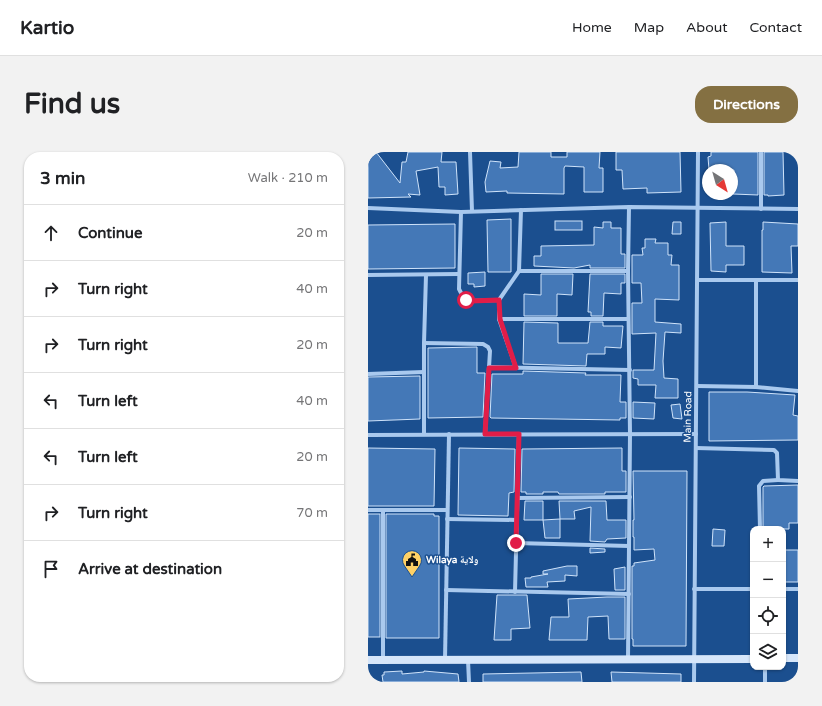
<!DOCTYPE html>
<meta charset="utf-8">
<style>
body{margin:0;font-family:"Varela Round","Noto Naskh Arabic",sans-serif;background:#f2f2f2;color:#202124}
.controls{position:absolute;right:12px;bottom:12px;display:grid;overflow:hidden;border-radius:8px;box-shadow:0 1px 3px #0004}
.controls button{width:36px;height:36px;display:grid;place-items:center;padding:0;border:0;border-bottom:1px solid #e0e0e0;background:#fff;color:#202124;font:20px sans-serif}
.compass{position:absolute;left:334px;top:12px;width:36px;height:36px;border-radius:50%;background:#fff;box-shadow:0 1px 3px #0004;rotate:143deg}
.stop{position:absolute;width:12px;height:12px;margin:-9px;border:3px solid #e11d48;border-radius:50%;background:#fff}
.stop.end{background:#e11d48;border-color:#fff;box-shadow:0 1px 4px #0008}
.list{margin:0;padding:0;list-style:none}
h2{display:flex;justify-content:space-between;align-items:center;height:52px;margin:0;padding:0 16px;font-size:17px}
h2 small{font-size:13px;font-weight:400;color:#757577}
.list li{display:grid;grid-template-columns:26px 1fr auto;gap:12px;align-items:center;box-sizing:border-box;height:56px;padding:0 16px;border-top:1px solid #e0e0e0}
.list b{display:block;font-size:15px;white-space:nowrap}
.list em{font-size:13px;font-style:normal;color:#757577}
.icon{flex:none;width:22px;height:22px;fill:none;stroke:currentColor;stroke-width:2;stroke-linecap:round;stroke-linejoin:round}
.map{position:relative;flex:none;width:430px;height:530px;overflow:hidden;border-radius:16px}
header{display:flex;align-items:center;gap:24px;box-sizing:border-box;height:56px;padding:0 20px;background:#fff;border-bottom:1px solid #e0e0e0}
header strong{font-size:19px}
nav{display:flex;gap:22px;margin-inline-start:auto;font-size:14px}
.intro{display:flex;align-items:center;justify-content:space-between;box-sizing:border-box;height:96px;padding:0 24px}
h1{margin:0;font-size:28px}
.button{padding:10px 18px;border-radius:16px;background:#847042;color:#fff;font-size:14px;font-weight:700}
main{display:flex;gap:24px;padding:0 24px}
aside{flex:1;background:#fff;border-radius:16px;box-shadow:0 1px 3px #0004}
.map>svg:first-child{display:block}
.building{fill:#4478b7;stroke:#cfe3fa}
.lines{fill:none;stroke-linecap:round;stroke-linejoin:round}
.street{stroke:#a9c9ee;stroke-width:4}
.secondary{stroke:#d6e6fa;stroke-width:8}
.route{stroke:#e11d48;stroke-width:5}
.labels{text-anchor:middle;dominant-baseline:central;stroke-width:3;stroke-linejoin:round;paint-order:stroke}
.street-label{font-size:10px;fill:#fff;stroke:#1b4f8f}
.poi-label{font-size:10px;font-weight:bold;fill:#fff;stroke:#1b4f8f;text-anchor:start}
</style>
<header>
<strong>Kartio</strong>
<nav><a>Home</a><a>Map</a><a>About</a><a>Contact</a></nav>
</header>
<div class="intro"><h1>Find us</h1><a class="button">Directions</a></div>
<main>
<aside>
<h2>3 min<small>Walk · 210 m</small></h2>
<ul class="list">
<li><svg class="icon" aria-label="ahead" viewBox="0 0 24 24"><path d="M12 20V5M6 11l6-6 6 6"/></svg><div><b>Continue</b></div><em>20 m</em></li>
<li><svg class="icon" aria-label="right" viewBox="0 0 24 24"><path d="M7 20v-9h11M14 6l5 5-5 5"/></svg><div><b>Turn right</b></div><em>40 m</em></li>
<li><svg class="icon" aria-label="right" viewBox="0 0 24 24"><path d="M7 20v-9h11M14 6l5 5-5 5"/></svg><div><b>Turn right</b></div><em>20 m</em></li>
<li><svg class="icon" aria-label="left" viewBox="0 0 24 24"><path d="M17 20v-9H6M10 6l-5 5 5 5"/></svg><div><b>Turn left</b></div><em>40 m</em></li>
<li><svg class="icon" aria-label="left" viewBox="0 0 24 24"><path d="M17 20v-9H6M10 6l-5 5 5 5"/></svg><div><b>Turn left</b></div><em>20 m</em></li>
<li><svg class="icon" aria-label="right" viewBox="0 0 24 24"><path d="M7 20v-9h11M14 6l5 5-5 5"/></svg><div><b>Turn right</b></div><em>70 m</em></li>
<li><svg class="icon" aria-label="arrive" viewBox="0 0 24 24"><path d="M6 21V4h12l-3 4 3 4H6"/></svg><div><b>Arrive at destination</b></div></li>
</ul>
</aside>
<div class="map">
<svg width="430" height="530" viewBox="0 0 430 530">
<rect width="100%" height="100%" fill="#1b4f8f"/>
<!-- building -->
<g class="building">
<path d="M0 0H8L32 31 34 10H38L40 0H74L73 10H88L90 42 77 43V35H71L70 15 48 19 52 43 40 42 43 45 0 46Z"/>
<path d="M151 0H183V5H199V0H232L231 16H235V40H216V15L197 14 196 16V42L139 41V39L118 40 117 30 122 9 133 10 132 16 150 15Z"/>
<path d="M248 0H312L313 40 279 41V36L255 37 254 18H248Z"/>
<path d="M343 0H390V43L365 42 366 18H341L340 5 343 4Z"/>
<path d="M396 0H415L416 43 400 44V43H396Z"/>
<path d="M143 67V120H120L119 68Z"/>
<rect x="187" y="69" width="27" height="9"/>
<path d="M235 70H243V76H253V102H257V116H222V113L206 116 166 114V104H173V94L226 93V75L235 76Z"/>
<path d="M305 70H313V82H304Z"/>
<path d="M358 70V94H376V113H358V120L343 119 342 71Z"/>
<path d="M395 70 430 72V94H423L424 121 394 120V78H395Z"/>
<path d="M87 72V116L0 117V73Z"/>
<path d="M277 87H288L287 91H300V103H304L303 113H311V148L287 147V170L313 172V181L297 180 295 209 296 226 310 227V246H287L288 233H270V227L265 226V218H286L288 181 264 182V151H274L273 131H264V103H275L274 96H277Z"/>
<path d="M117 120V134L106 135V132H100V121Z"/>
<path d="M173 122H205L204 143 189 142V164H156V142L173 143Z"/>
<path d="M222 122H257V131H253V142L236 141 235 164H223V160H220Z"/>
<path d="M156 170 190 171V191H220L222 170H235V174H255L253 196 237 195V202H219L218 214 155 212Z"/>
<path d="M109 195V221H117L115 265 60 266V196Z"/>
<path d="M155 219 218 221 217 223H253L252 250H258V266H252V268L123 266 122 265 124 222H155Z"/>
<path d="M52 224V267L0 269V225Z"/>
<path d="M341 240H379L427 243 425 263 430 264V288L341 289Z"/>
<path d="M265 250 287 251 286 267 265 266Z"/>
<path d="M312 252 314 267 305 266 303 253Z"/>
<path d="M0 296 67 297 66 354H0Z"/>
<path d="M91 296 147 297 146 340 141 341 140 364 90 363Z"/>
<path d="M254 296V319H258V340H237V342H191L190 340H175V342H158V340H153L154 297Z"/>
<path d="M265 319H319L318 494H265V487H264V414H266V411L287 408 286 397 266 398V385H265V368H266Z"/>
<path d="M430 333V371H421V377H395V335L396 334Z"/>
<path d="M157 349H175V368H156Z"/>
<path d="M191 349H238L239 368H258V386L239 387 237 390 222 389 223 355 206 359 207 367H192Z"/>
<rect x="0" y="362" width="12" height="123"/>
<path d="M18 362H66V364H71V486H18Z"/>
<path d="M192 367V386H177L175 368Z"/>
<path d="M345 377 357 378 356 394H344Z"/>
<path d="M222 396 237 397V400L222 401Z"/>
<rect x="415" y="398" width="15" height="32"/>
<path d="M199 414H209V424L197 423V429L179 430 180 435H158L157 426H163V425L180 422H175V419Z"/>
<path d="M257 415V438H247L246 417Z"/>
<path d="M129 443H159L162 476 143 477V488H126Z"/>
<path d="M239 445H257V487H241L240 464 220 465 219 488H181L183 465H201L200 447Z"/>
<path d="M34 519V522L56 520V519L90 522 91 530H15L14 523H16V520Z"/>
<path d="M213 520 214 530H115V522Z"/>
<path d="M243 520 313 522V530H244Z"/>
</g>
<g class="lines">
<!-- street -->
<g class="street">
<path d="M102 0 104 59"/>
<path d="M0 56 93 60 261 55 430 57"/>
<path d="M393 57V0"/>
<path d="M93 60 91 137C94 143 96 147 102 149L131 148"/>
<path d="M151 119H260"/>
<path d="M0 123 91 122"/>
<path d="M330 128H430"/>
<path d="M388 128V235"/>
<path d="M131 167H260"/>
<path d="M56 191 115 192 120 195 122 199 117 282"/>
<path d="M121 215 262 218"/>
<path d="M148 216 131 167V148L151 119 153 58"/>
<path d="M0 222 56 220"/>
<path d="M329 234 388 235 430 239"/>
<path d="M56 282V191L58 123"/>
<path d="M0 283 328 282"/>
<path d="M328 296 406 298 409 301 410 328 430 329"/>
<path d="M149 346 262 345"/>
<path d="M0 358H79"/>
<path d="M15 358V508"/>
<path d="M79 367 149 368"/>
<path d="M392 377 391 334 395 329 410 328"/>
<path d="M148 391 261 394"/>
<path d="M326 437H385"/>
<path d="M415 437H430"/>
<path d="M78 438 261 442"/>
<path d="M147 440 151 282"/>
<path d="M260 507 262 282 260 119 261 55"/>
<path d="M77 508 81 282"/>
<path d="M100 508 101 530"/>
<path d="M397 515V530"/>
<path d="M326 530 330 0"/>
</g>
<!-- secondary -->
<g class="secondary">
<path d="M415 506H430"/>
<path d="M0 508 385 507"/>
</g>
</g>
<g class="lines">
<!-- route -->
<path class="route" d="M98 148 102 149 131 148 132 167 148 216H121L117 282H151L148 391"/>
</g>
<!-- icons -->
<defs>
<symbol id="civic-pin" viewBox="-11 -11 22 30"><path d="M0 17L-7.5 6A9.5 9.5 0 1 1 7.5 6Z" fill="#ffd166" stroke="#1b4f8f"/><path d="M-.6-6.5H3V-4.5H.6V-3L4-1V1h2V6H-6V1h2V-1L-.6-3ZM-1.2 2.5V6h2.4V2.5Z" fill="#111"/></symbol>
</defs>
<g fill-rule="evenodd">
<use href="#civic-pin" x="33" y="397" width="22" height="30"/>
</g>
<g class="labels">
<!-- street labels -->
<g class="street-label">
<text transform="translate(320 265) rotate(-89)">Main Road</text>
</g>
<!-- poi labels -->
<g class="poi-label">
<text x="58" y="408">Wilaya ولاية</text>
</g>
</g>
</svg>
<div class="controls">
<button>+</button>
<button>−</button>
<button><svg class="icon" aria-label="locate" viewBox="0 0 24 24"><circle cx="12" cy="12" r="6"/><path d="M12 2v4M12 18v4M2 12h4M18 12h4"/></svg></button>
<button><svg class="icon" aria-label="layers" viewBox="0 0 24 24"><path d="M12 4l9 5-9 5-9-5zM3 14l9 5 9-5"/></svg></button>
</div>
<svg class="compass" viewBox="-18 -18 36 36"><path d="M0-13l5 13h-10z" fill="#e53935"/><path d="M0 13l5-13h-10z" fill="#757577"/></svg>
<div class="stop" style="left:98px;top:148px"></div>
<div class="stop end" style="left:148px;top:391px"></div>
</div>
</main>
